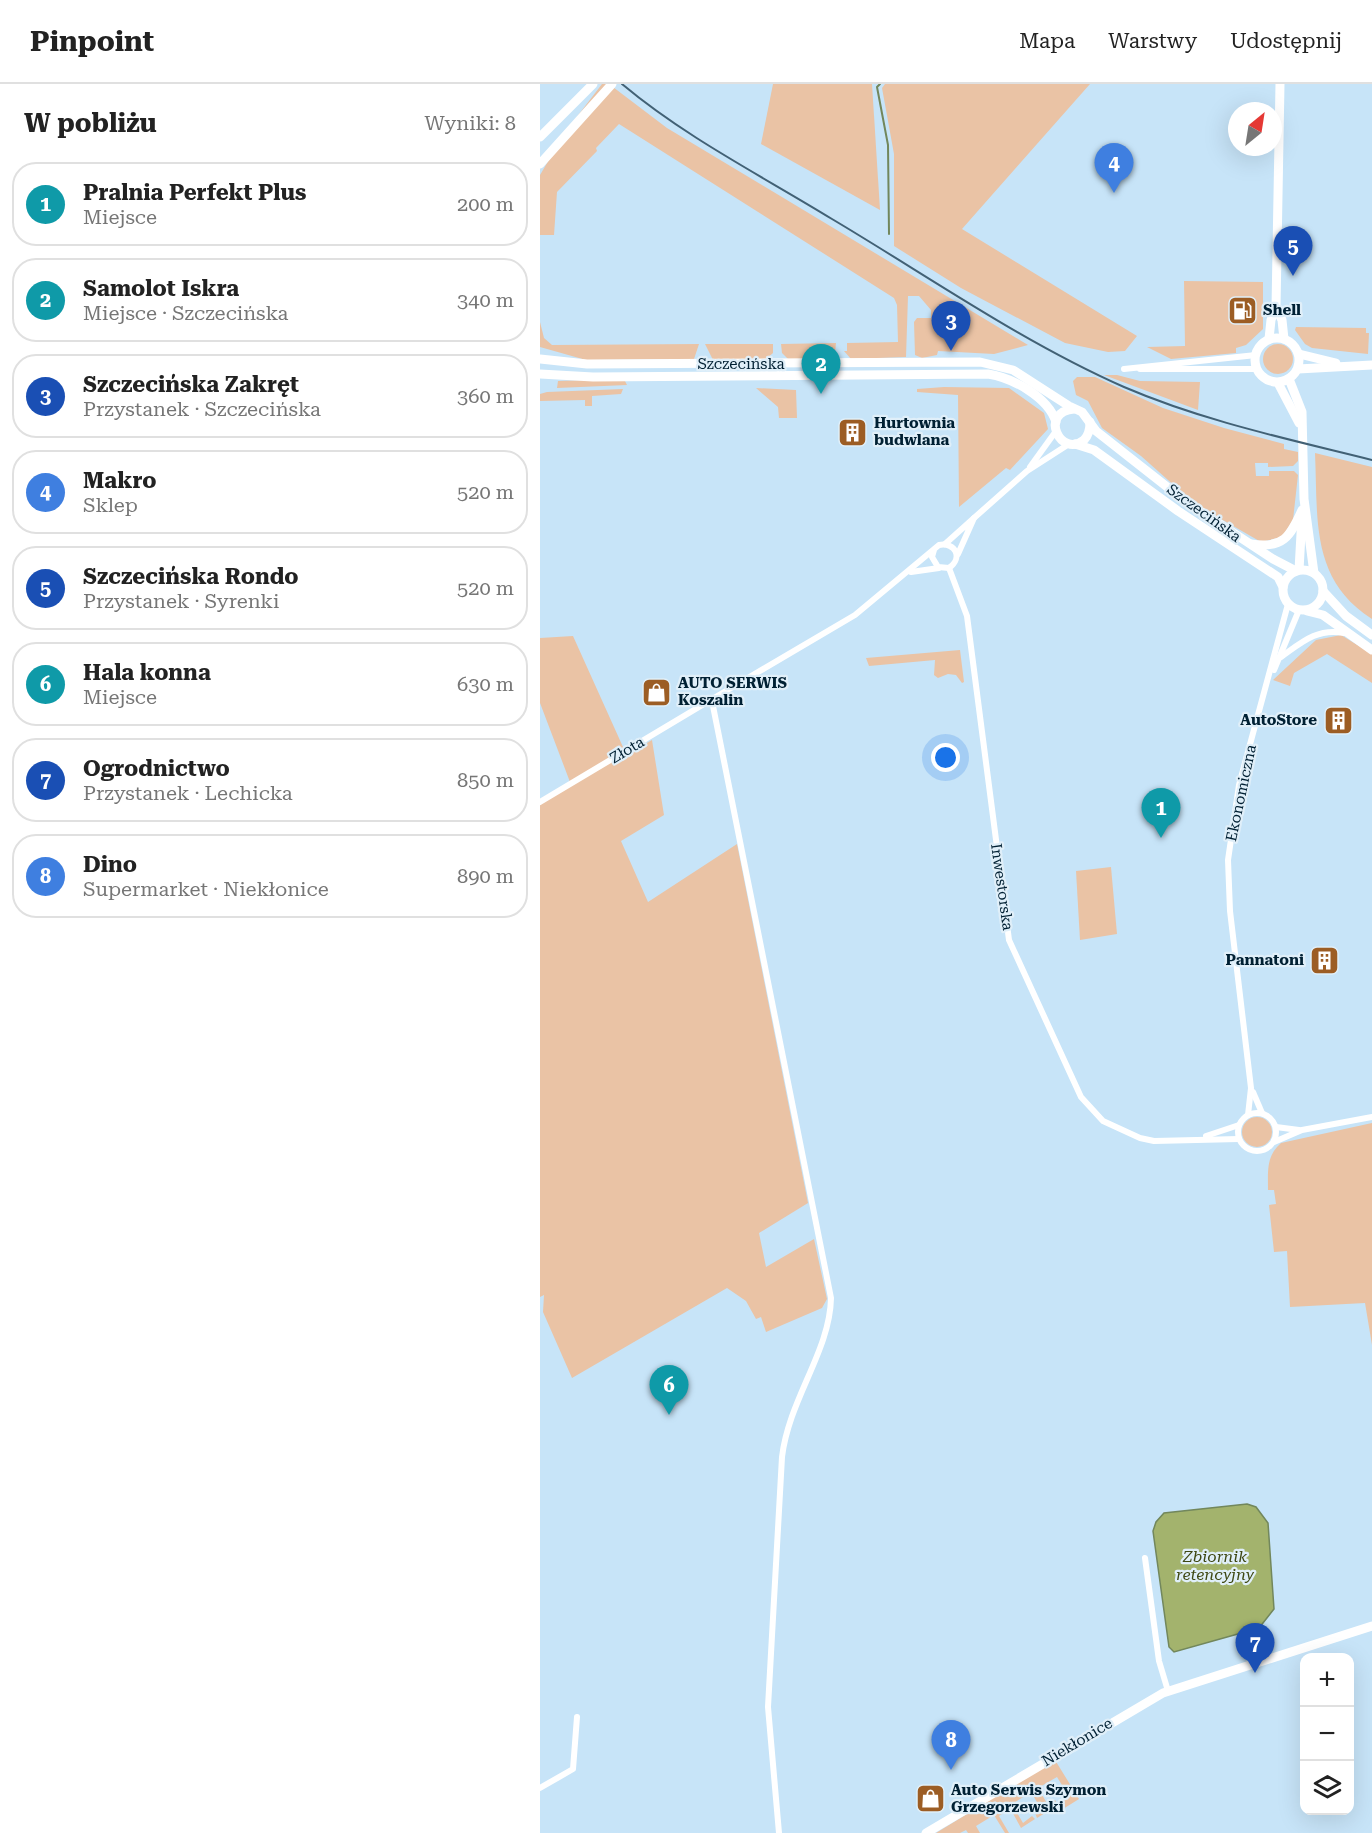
<!DOCTYPE html>
<html lang="pl">
<meta charset="utf-8">
<style>
body{margin:0;font-family:"Roboto Serif",serif;background:#f2f2f2;color:#222}
.controls{position:absolute;right:18px;bottom:18px;display:grid;overflow:hidden;border-radius:12px;box-shadow:0 6px 24px #0002}
.controls button{width:54px;height:54px;display:grid;place-items:center;padding:0;border:0;border-bottom:2px solid #e0e0e0;background:#fff;color:#222;font:30px sans-serif}
.compass{position:absolute;left:688px;top:18px;width:54px;height:54px;border-radius:50%;background:#fff;box-shadow:0 6px 24px #0002;rotate:30deg}
.you{position:absolute;left:406px;top:674px;width:21px;height:21px;margin:-15px;border:4px solid #fff;border-radius:50%;background:#1a73e8;box-shadow:0 0 0 9px #1a73e833}
.badge{display:grid;place-items:center;width:39px;height:39px;border-radius:50%;background:#2563eb;color:#fff;font-size:20px;font-weight:700}
.pin{position:absolute;translate:-50% -50px;filter:drop-shadow(0 2px 3px #0008)}
.pin::after{content:'';position:absolute;top:32px;width:21px;height:18px;background:inherit;clip-path:polygon(0 0,100% 0,50% 100%)}
.list{margin:0;padding:0;list-style:none}
h2{display:flex;justify-content:space-between;align-items:center;height:78px;margin:0;padding:0 24px;font-size:26px}
h2 small{font-size:20px;font-weight:400;color:#767676}
.list li{display:grid;grid-template-columns:39px 1fr auto;gap:18px;align-items:center;box-sizing:border-box;height:84px;margin:0 12px 12px;padding:0 12px;border:2px solid #e0e0e0;border-radius:24px}
.list b{display:block;font-size:22px;white-space:nowrap}
.list p{margin:0;font-size:20px;white-space:nowrap;color:#767676}
.list em{font-size:20px;font-style:normal;color:#767676}
.icon{flex:none;width:33px;height:33px;fill:none;stroke:currentColor;stroke-width:2;stroke-linecap:round;stroke-linejoin:round}
.map{position:relative;flex:none;width:832px;height:1749px;overflow:hidden}
header{display:flex;align-items:center;gap:36px;box-sizing:border-box;height:84px;padding:0 30px;background:#fff;border-bottom:2px solid #e0e0e0}
header strong{font-size:28px}
nav{display:flex;gap:33px;margin-inline-start:auto;font-size:21px}
main{display:flex}
aside{flex:1;background:#fff}
.map>svg:first-child{display:block}
.green{fill:#eac3a5}
.water{fill:#a3b36d;stroke:#72875c;stroke-width:1.5}
.lines{fill:none;stroke-linecap:round;stroke-linejoin:round}
.stream{stroke:#72875c;stroke-width:2}
.street{stroke:#fff;stroke-width:6}
.secondary{stroke:#fff;stroke-width:9}
.rail{stroke:#426175;stroke-width:2}
.labels{text-anchor:middle;dominant-baseline:central;stroke-width:4.5;stroke-linejoin:round;paint-order:stroke}
.poi-label{font-size:15px;font-weight:bold;fill:#002033;stroke:#e0eff9;text-anchor:start}
.street-label{font-size:15px;fill:#002033;stroke:#e0eff9}
.water-label{font-size:16px;font-style:italic;fill:#3e4813;stroke:#e0eff9}
</style>
<header>
<strong>Pinpoint</strong>
<nav><a>Mapa</a><a>Warstwy</a><a>Udostępnij</a></nav>
</header>
<main>
<aside>
<h2>W pobliżu<small>Wyniki: 8</small></h2>
<ul class="list">
<li><span class="badge" style="background:#0f9aa8">1</span><div><b>Pralnia Perfekt Plus</b><p>Miejsce</p></div><em>200 m</em></li>
<li><span class="badge" style="background:#0f9aa8">2</span><div><b>Samolot Iskra</b><p>Miejsce · Szczecińska</p></div><em>340 m</em></li>
<li><span class="badge" style="background:#1a4fb4">3</span><div><b>Szczecińska Zakręt</b><p>Przystanek · Szczecińska</p></div><em>360 m</em></li>
<li><span class="badge" style="background:#3f7fe0">4</span><div><b>Makro</b><p>Sklep</p></div><em>520 m</em></li>
<li><span class="badge" style="background:#1a4fb4">5</span><div><b>Szczecińska Rondo</b><p>Przystanek · Syrenki</p></div><em>520 m</em></li>
<li><span class="badge" style="background:#0f9aa8">6</span><div><b>Hala konna</b><p>Miejsce</p></div><em>630 m</em></li>
<li><span class="badge" style="background:#1a4fb4">7</span><div><b>Ogrodnictwo</b><p>Przystanek · Lechicka</p></div><em>850 m</em></li>
<li><span class="badge" style="background:#3f7fe0">8</span><div><b>Dino</b><p>Supermarket · Niekłonice</p></div><em>890 m</em></li>
</ul>
</aside>
<div class="map">
<svg width="832" height="1749" viewBox="0 0 832 1749">
<rect width="100%" height="100%" fill="#c7e4f8"/>
<!-- green -->
<g class="green">
<path d="M62 0H69L127 44 488 261 454 270 398 267 397 271 382 274 375 271 374 238 377 234H391V226L379 212H368L366 273 311 275 304 267H307V259L358 258 357 221 354 214 79 40 56 64 57 67 17 108 14 151H0V91L26 47Z"/>
<path d="M233 0H332L340 126 221 60Z"/>
<path d="M345 0H550L422 145 597 252 585 267 568 268 525 259 421 204 354 162V70L342 4Z"/>
<path d="M644 197 723 198V245L706 261 696 264V269L631 275 607 263 645 262Z"/>
<path d="M0 238 4 254 12 261 159 260 154 275 46 276 0 263Z"/>
<path d="M756 243 826 244V249H829L828 270 772 264 765 260 755 246Z"/>
<path d="M296 259 295 269 290 275 249 276 242 269 241 260Z"/>
<path d="M165 260H233V269L225 276H173Z"/>
<circle cx="738" cy="275" r="15"/>
<path d="M564 291H577L600 297 660 298 658 326Z"/>
<path d="M537 293H555L623 324 684 344 744 360V365L758 368V377L753 382 728 383V379H715L716 392H729V387H754L758 391 753 436 742 453 721 458 655 420 601 372 562 344 548 317 536 311 533 297Z"/>
<path d="M84 295 87 301 17 304 18 297Z"/>
<path d="M404 303 469 304 504 329 508 345 470 386 466 384 419 423 418 311 377 308V305Z"/>
<path d="M216 304 256 306 257 334H239L238 323Z"/>
<path d="M83 305 81 310 52 312V322H45V316L0 317V310L7 308Z"/>
<path d="M775 369 832 383V535C770 495 778 435 775 369Z"/>
<path d="M801 551 832 570V599L787 570 754 589 750 602 733 596 776 556Z"/>
<path d="M33 552 83 663 88 670 112 656 124 731 81 757 108 818 197 760 268 1119 219 1149 226 1183 274 1155 287 1215 282 1224 226 1248 221 1233 216 1235 206 1217 187 1204 32 1294 3 1228 4 1211 0 1213V715L30 698 0 619V554Z"/>
<path d="M420 566 424 598 422 599 416 591 408 590 398 594 394 591 395 576 329 582 326 574Z"/>
<path d="M571 783 577 850 540 856 536 787Z"/>
<circle cx="717" cy="1048" r="15"/>
<path d="M832 1039V1261L825 1219 750 1223 747 1167 734 1168 729 1121 736 1120 734 1106H728C728 1087 726 1072 741 1059Z"/>
<path d="M515 1676 539 1715 523 1725 519 1717 528 1711 517 1693 498 1704 508 1721 515 1716 518 1721 497 1734 495 1729 501 1725 491 1708 472 1720 483 1739 492 1732 495 1735 481 1744 470 1724 459 1732 469 1749H465L454 1731 436 1742 440 1749H428L426 1746 420 1749H396Z"/>
</g>
<!-- water -->
<path class="water" d="M707 1420 716 1423 728 1439 734 1525 719 1544 634 1568 629 1563 613 1447 616 1438 624 1429Z"/>
<g class="lines">
<!-- stream -->
<path class="stream" d="M340 0 337 3 348 61 349 150"/>
<!-- street -->
<g class="street">
<path d="M584 285 716 271"/>
<path d="M600 285H717"/>
<path d="M490 383 516 347"/>
<path d="M434 434 487 387 529 360"/>
<path d="M405 460 434 434 418 470"/>
<path d="M409 484 427 532 469 856 541 1013 563 1037 600 1054 614 1057 699 1055"/>
<path d="M371 488 399 484"/>
<path d="M741 573C762 558 777 544 804 549"/>
<path d="M734 586 759 526"/>
<path d="M0 718 174 614"/>
<path d="M713 1008 722 1029"/>
<circle cx="717" cy="1048" r="19"/>
<path d="M708 1031 711 1004 690 827 688 776 699 701 748 520"/>
<path d="M736 1043 759 1046"/>
<path d="M666 1052 699 1041"/>
<path d="M734 1058 762 1046 832 1033"/>
<path d="M605 1474 619 1577 628 1607"/>
<path d="M0 1704 33 1685 37 1633"/>
<path d="M239 1749 228 1623 242 1373C249 1315 290 1267 291 1214L173 622 174 614 315 531 399 461C416 458 423 474 409 484L398 483 392 473 394 466"/>
</g>
<!-- secondary -->
<g class="secondary">
<path d="M0 53 53 0"/>
<path d="M0 80 72 0"/>
<path d="M736 223 742 236 744 255"/>
<circle cx="737" cy="276" r="22"/>
<path d="M729 255 731 236 736 223 740 0"/>
<path d="M759 270 796 279"/>
<path d="M0 275 47 280 440 278 473 286 529 322 542 328 556 347 645 417 733 475 756 487"/>
<path d="M758 285 832 281"/>
<path d="M0 290 53 293 448 290C473 294 508 313 516 338"/>
<path d="M749 295 762 328 764 415 774 489"/>
<path d="M738 299 759 339"/>
<path d="M534 325C498 328 521 375 544 356 549 351 550 345 550 338"/>
<path d="M535 360 554 366 638 427 738 493 743 503"/>
<path d="M711 460C743 465 750 453 762 426"/>
<circle cx="763" cy="506" r="20"/>
<path d="M759 486 762 432"/>
<path d="M783 507 806 532 832 551"/>
<path d="M767 527 783 531 832 566"/>
<path d="M386 1749 623 1609 832 1542"/>
</g>
<!-- rail -->
<path class="rail" d="M82 0C145 53 222 92 292 135 388 192 482 258 584 303 663 337 748 355 832 376"/>
</g>
<!-- icons -->
<defs>
<symbol id="fuel-square" viewBox="-11 -11 22 22"><rect x="-9" y="-9" width="18" height="18" rx="4" fill="#9c5d24" stroke="#e0eff9"/><path d="M-5.5-6h7V0h2V4h1.3V-2.5L3-4.5l.8-.8L6-3V5H2.5V1h-1V6h-7ZM-4.2-4.7v3.2H.2V-4.7Z" fill="#fff"/></symbol>
<symbol id="building-square" viewBox="-11 -11 22 22"><rect x="-9" y="-9" width="18" height="18" rx="4" fill="#9c5d24" stroke="#e0eff9"/><path d="M-4-6H4V6H1V3H-1V6H-4ZM-2.5-4.3h1.7v1.8h-1.7ZM.8-4.3h1.7v1.8H.8ZM-2.5-1h1.7V.8h-1.7ZM.8-1h1.7V.8H.8Z" fill="#fff"/></symbol>
<symbol id="shop-square" viewBox="-11 -11 22 22"><rect x="-9" y="-9" width="18" height="18" rx="4" fill="#9c5d24" stroke="#e0eff9"/><path d="M-5-2.5h2.3a2.7 3.5 0 0 1 5.4 0H5L5.5 6h-11ZM-1.5-2.5h3a1.5 2.3 0 0 0-3 0Z" fill="#fff"/></symbol>
</defs>
<g fill-rule="evenodd">
<use href="#fuel-square" x="686" y="210" width="33" height="33"/>
<use href="#building-square" x="296" y="332" width="33" height="33"/>
<use href="#shop-square" x="100" y="592" width="33" height="33"/>
<use href="#building-square" x="782" y="620" width="33" height="33"/>
<use href="#building-square" x="768" y="860" width="33" height="33"/>
<use href="#shop-square" x="374" y="1698" width="33" height="33"/>
</g>
<g class="labels">
<!-- poi labels -->
<g class="poi-label">
<text x="723" y="226">Shell</text>
<text x="334" y="339">Hurtownia<tspan x="334" dy="17">budwlana</tspan></text>
<text x="138" y="599">AUTO SERWIS<tspan x="138" dy="17">Koszalin</tspan></text>
<text x="777" y="636" text-anchor="end">AutoStore</text>
<text x="764" y="876" text-anchor="end">Pannatoni</text>
<text x="411" y="1706">Auto Serwis Szymon<tspan x="411" dy="17">Grzegorzewski</tspan></text>
</g>
<!-- street labels -->
<g class="street-label">
<text x="201" y="280">Szczecińska</text>
<text transform="translate(664 429) rotate(36)">Szczecińska</text>
<text transform="translate(87 666) rotate(-31)">Złota</text>
<text transform="translate(701 709) rotate(-78)">Ekonomiczna</text>
<text transform="translate(462 803) rotate(82)">Inwestorska</text>
<text transform="translate(537 1658) rotate(-31)">Niekłonice</text>
</g>
<!-- water labels -->
<g class="water-label">
<text x="675" y="1472">Zbiornik<tspan x="675" dy="18">retencyjny</tspan></text>
</g>
</g>
</svg>
<div class="controls">
<button>+</button>
<button>−</button>
<button><svg class="icon" aria-label="layers" viewBox="0 0 24 24"><path d="M12 4l9 5-9 5-9-5zM3 14l9 5 9-5"/></svg></button>
</div>
<svg class="compass" viewBox="-18 -18 36 36"><path d="M0-13l5 13h-10z" fill="#e53935"/><path d="M0 13l5-13h-10z" fill="#767676"/></svg>
<div class="you"></div>
<div class="pin badge" style="left:621px;top:754px;background:#0f9aa8">1</div>
<div class="pin badge" style="left:281px;top:310px;background:#0f9aa8">2</div>
<div class="pin badge" style="left:411px;top:267px;background:#1a4fb4">3</div>
<div class="pin badge" style="left:574px;top:109px;background:#3f7fe0">4</div>
<div class="pin badge" style="left:753px;top:192px;background:#1a4fb4">5</div>
<div class="pin badge" style="left:129px;top:1331px;background:#0f9aa8">6</div>
<div class="pin badge" style="left:715px;top:1589px;background:#1a4fb4">7</div>
<div class="pin badge" style="left:411px;top:1686px;background:#3f7fe0">8</div>
</div>
</main>
